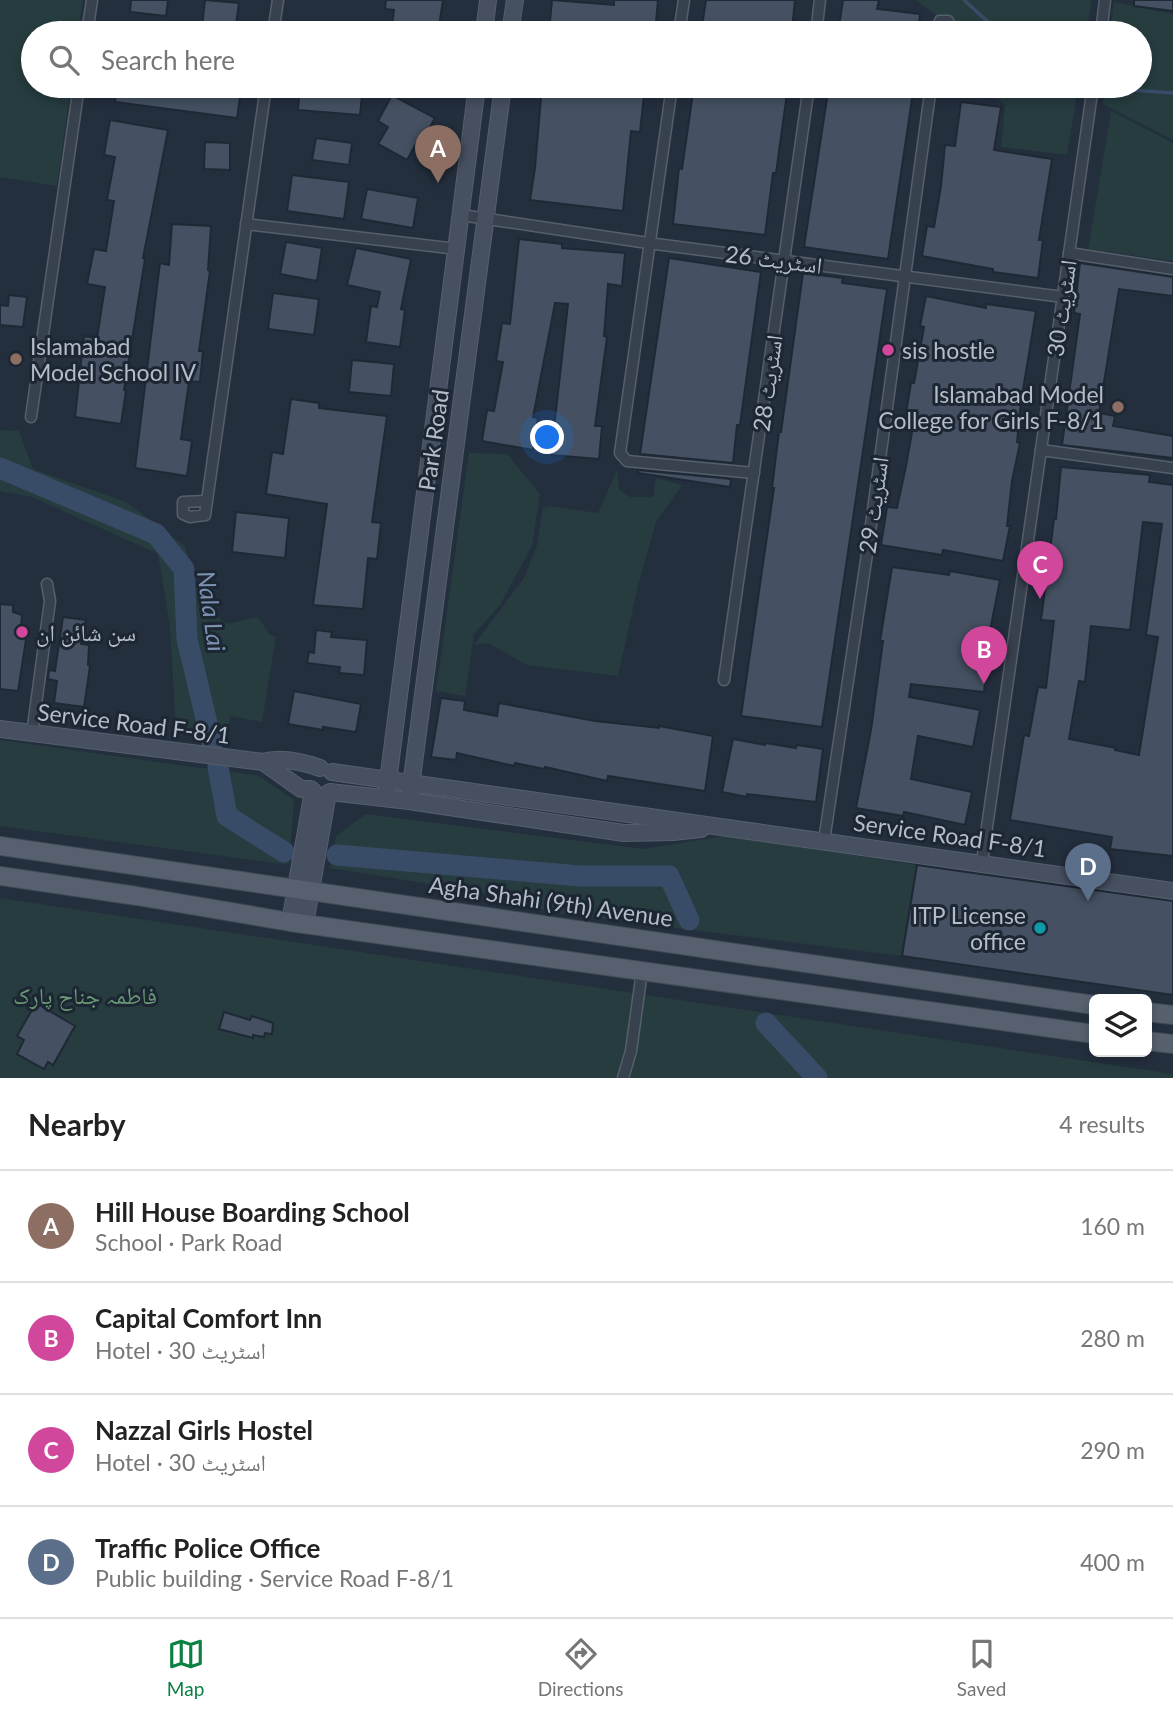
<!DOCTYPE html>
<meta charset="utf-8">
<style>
body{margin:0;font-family:Lato,"Noto Naskh Arabic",sans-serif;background:#f2f2f2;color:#222}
.controls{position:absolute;right:21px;bottom:21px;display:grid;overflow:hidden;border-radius:10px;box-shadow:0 4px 10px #0003}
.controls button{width:63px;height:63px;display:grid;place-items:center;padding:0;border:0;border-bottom:2px solid #e0e0e0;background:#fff;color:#222;font:35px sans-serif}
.you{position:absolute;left:548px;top:438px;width:24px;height:24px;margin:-18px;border:5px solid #fff;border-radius:50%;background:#1a73e8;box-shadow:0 0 0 10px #1a73e833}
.badge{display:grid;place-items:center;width:46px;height:46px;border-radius:50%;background:#0b8043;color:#fff;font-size:23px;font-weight:700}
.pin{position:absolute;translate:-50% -58px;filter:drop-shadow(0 2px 4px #0008)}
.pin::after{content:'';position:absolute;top:37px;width:24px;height:21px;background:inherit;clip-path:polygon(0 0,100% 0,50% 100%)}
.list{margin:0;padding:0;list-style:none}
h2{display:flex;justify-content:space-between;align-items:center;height:91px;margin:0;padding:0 28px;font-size:30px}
h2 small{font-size:23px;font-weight:400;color:#767676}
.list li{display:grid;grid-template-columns:46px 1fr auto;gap:21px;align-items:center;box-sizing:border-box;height:112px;padding:0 28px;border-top:2px solid #e0e0e0}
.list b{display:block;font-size:26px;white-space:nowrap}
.list p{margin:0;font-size:23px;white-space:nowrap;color:#767676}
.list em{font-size:23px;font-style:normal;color:#767676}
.icon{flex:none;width:38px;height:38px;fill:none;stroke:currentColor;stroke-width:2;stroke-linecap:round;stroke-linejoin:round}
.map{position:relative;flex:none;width:1173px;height:1078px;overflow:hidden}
.search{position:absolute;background:#fff;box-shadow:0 4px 10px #0003;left:21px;right:21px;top:21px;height:77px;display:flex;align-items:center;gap:18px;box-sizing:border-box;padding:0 24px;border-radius:38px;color:#767676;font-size:26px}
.sheet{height:539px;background:#fff}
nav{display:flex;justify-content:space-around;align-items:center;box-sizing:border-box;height:98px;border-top:2px solid #e0e0e0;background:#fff;font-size:19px;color:#767676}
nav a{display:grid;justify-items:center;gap:4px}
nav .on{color:#0b8043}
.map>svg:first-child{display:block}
.green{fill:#263c3f}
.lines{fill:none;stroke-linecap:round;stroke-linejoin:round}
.stream{stroke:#394c67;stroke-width:3.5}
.river{stroke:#394c67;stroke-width:21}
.building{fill:#455162;stroke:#1f2835;stroke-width:2;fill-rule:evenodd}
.street-casing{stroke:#565f6c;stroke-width:13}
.secondary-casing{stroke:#565f6c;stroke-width:18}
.primary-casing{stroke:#414a57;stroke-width:20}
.street{stroke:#38414e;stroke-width:10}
.secondary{stroke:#465061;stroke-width:16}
.primary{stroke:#56606e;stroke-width:18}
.hotel-dot{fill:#d1479c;stroke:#1d2633;stroke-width:2.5}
.education-dot{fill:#8d6e63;stroke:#1d2633;stroke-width:2.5}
.culture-dot{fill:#0f9aa8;stroke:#1d2633;stroke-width:2.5}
.labels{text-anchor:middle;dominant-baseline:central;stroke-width:6;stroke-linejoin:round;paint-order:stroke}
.street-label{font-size:23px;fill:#b4bcc9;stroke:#1d2633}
.poi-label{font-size:23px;fill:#b4bcc9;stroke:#1d2633;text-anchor:start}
.park-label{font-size:23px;fill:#6b9a76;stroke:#1d2633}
.water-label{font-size:24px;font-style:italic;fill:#7c92b1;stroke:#1d2633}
</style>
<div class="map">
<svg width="1173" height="1078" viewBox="0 0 1173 1078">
<rect width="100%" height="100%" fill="#242f3e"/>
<!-- green -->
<g class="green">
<path d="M0 0H83L78 33H33V86H71L57 186 0 177Z"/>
<path d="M915 0H1092L1086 33H961L959 23 937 15Z"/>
<path d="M1114 2 1173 14V140L1103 104 1105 86H1140V33H1110Z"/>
<path d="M957 86H1078L1067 155 1001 147 1005 105 998 99Z"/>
<path d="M1111 111 1173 143V261L1088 249Z"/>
<path d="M0 430 19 431 33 469 126 502 185 546 204 605 226 624 258 617 270 635 276 636 262 722 230 716 226 745 176 730 170 627 158 554 32 497 0 491Z"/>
<path d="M469 453 507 454 540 494 532 546 500 605 474 634 465 696 436 691Z"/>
<path d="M617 470 619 490 630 497H653L656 478 682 485 656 522 638 586 618 676 527 665 488 643 474 645 524 578 537 545 543 508 549 506 598 513Z"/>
<path d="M0 740 259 776 294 800 289 865 0 826Z"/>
<path d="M366 814 643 849 725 836 917 865 902 956 549 912 493 894 330 868 336 836Z"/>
<path d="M0 898 1173 1074V1078H0Z"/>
</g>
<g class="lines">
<!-- stream -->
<g class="stream">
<path d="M964 0 1000 33"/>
<path d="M1064 86 1083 87"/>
<path d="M1103 88 1173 93"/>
</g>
<!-- river -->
<g class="river">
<path d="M0 468 156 534 184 569 187 639 212 744"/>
<path d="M218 767 227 816 284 852"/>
<path d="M337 855 580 876H669L689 920"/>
<path d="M766 1023 817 1078"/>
</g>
</g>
<!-- building -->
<g class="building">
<path d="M131 0H168L166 16 130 12Z"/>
<path d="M205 0 239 3 235 32 202 27Z"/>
<path d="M386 0H443L438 33H391L394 10 385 9Z"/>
<path d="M552 0 614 5V0H658L655 33H549Z"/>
<path d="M706 0H795L793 20H796L795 33H701Z"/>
<path d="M843 0H879L877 9 920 14 918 33H838Z"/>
<path d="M1134 0H1173V11L1134 6Z"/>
<path d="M314 21 358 27 357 33H312Z"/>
<path d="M117 86H208L241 91 237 118 115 102Z"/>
<path d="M300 86H363L360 115 298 110Z"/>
<path d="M542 86 577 89V86H645L640 132 631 131 623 211 530 200 535 168Z"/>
<path d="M694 86H788L776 173H773L765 235 673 224 679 168 682 169Z"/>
<path d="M829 86H914L888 259 804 247Z"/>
<path d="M392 95 435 118 421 144 417 142 407 160 378 144 388 127 378 121Z"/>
<path d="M961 102 1001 107 994 150 1052 159 1039 240H1043L1038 278 993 272V269L922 256 927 226 934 227 941 186 945 145 955 146Z"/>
<path d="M110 120 168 130 143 258 145 259 124 390 126 391 121 424 75 417 84 336 97 338 105 287 87 284 94 249 106 251 114 201 107 200 115 157 104 155Z"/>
<path d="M316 138 352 143 349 165 312 160Z"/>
<path d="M205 142 230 143V170L204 169Z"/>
<path d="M292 175 349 182 344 219 287 211Z"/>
<path d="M367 189 418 198 413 228 361 219Z"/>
<path d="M172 224 211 226 208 270 210 271 199 351H203L200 382 189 381 181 439 192 441 187 476 135 468 160 263 169 265Z"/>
<path d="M519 239 562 244V248L625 253 622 286 608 284 604 336 607 337 595 426H602L599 459 551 455 568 304 555 303 533 417 538 418 533 450 482 441 487 410 494 411 503 362 496 361 502 323 510 324Z"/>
<path d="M286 242 322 248 317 281 280 274Z"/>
<path d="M356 248 411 259 401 309 405 310 400 347 366 342 371 306 377 307 380 292 347 285Z"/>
<path d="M669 258 761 272 740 425H737L733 463 640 454Z"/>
<path d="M1080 263 1173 277V296L1119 289 1099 413 1115 416 1113 426 1173 436V458L1062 445 1080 314 1074 313Z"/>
<path d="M803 273 843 278 842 283 887 289 822 727 741 716 774 488H772L779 432H781Z"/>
<path d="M273 293 319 299 314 335 268 329Z"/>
<path d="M9 295 27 297 23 327 0 325V305L8 306Z"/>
<path d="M926 296 986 308V304L1036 311 1021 402 1017 442 1020 443 1012 481 1007 526H1010L1003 561 943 550 942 555 881 545 887 507 897 508 906 466 915 415 906 413 911 383H914L924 327 920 326Z"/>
<path d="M352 360 394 364 391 396 349 392Z"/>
<path d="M291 399 319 403V408L387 416 372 522 381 523 377 559 368 558 363 609 313 605 327 504 266 494 272 452 283 454Z"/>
<path d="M1061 467 1150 475 1149 482 1173 485V856L1110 849 1112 837 1010 820 1024 735 1029 736 1038 687 1046 688 1054 621 1041 620 1054 519H1056ZM1143 522 1162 524 1146 635 1158 637 1139 755 1115 750 1116 748 1069 739 1079 681 1085 682 1091 626 1130 630Z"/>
<path d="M638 470 731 479 730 487 638 473Z"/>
<path d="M236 512 289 518 285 558 232 552Z"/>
<path d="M892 567 949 575 950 571 1000 580 984 661 987 662 984 692 911 684 909 697 980 710 973 747 918 736 911 779 972 792 965 825 904 812 903 816 856 808 871 730 883 641H880Z"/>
<path d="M0 604 13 605V612L22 615 21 626 28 627 18 691 0 689Z"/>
<path d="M63 617 86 620 81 644 89 645 88 665 90 666 84 707 54 703 57 681 48 679 49 670 55 671Z"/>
<path d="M316 630 332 632 331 637 367 640 364 675 339 673 340 667 307 663 309 652 314 653Z"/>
<path d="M294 691 361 704 356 732 323 727V730L288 724Z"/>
<path d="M441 698 465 701 464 710 497 716 499 703 595 721 659 728V726L713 736 705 791 608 776 607 781 545 767 544 769 515 763 514 766 457 753 456 760 431 757Z"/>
<path d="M733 739 765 745 766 743 796 748 797 745 823 749 816 802 747 794V797L722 792Z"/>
<path d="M917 865 1173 901V995L902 956Z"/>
<path d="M36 1003 75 1026 53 1065 48 1062 44 1069 17 1054 24 1040 17 1036Z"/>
<path d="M224 1012 250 1020 252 1016 273 1023 272 1034 265 1033 264 1037 253 1035V1038L219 1029Z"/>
</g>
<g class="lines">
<defs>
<g id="street">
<path d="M87 33 92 0"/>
<path d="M273 33 278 0"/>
<path d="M679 33 684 0"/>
<path d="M816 33 820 0"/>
<path d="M938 33 940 21H948L953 33"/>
<path d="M1101 33 1105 0"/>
<path d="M672 86 620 453 627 461 754 473"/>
<path d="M461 215 648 243 1063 297"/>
<path d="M246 224 457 249"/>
<path d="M1069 253 1173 269"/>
<path d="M31 417 79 86"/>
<path d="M1041 450 1173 468"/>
<path d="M205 501 183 502V514L190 517 205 515 266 86"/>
<path d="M724 680 809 86"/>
<path d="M32 734 50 601 47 584"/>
<path d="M824 841 867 554 931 86"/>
<path d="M982 862 1093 86"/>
<path d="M623 1078 631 1051 642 971"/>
</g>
<g id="secondary">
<path d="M484 33 488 0"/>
<path d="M510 33 515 0"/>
<path d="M0 729 263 762C280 757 303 762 320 768"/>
<path d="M263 762 301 789H311"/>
<path d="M332 772 1173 891"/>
<path d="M330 792 409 801 624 833 673 832 701 829"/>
<path d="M386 797 477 86"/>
<path d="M409 801 503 86"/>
<path d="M290 922 313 791"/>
<path d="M305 924 328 793"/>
</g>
<g id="primary">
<path d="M0 846 1094 1005"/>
<path d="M0 876 137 896 290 922 1094 1034"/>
<path d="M1147 1012 1173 1015"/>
<path d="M1147 1041 1173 1044"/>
</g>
</defs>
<!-- street casing -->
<use href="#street" class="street-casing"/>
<!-- secondary casing -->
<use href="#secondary" class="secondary-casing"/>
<!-- primary casing -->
<use href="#primary" class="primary-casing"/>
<!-- street -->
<use href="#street" class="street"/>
<!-- secondary -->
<use href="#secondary" class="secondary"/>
<!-- primary -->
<use href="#primary" class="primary"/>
</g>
<!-- markers -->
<g class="hotel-dot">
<circle cx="888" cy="350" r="7"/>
<circle cx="22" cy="632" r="7"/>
</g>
<g class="education-dot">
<circle cx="16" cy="359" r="7"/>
<circle cx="1118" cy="407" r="7"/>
</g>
<circle class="culture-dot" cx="1040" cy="928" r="7"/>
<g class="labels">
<!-- street labels -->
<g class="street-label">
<text transform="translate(774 259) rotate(7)">اسٹریٹ 26</text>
<text transform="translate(1061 308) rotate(-82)">اسٹریٹ 30</text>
<text transform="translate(767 383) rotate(-82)">اسٹریٹ 28</text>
<text transform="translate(433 440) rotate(-82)">Park Road</text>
<text transform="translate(873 505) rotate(-82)">اسٹریٹ 29</text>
<text transform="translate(134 723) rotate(7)">Service Road F-8/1</text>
<text transform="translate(950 835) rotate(8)">Service Road F-8/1</text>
<text transform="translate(551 901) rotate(8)">Agha Shahi (9th) Avenue</text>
</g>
<!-- poi labels -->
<g class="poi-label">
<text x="30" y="346">Islamabad<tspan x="30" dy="26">Model School IV</tspan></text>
<text x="902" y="350">sis hostle</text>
<text x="1104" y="394" text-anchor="end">Islamabad Model<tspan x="1104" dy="26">College for Girls F-8/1</tspan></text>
<text x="36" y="632">سن شائن ان</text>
<text x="1026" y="915" text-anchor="end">ITP License<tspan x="1026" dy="26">office</tspan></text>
</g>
<!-- park labels -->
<g class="park-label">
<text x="85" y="995">فاطمہ جناح پارک</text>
</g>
<!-- water labels -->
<g class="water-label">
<text transform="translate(212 611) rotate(82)">Nala Lai</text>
</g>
</g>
</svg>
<div class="controls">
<button><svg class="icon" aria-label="layers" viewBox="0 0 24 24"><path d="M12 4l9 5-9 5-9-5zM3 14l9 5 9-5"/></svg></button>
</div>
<div class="you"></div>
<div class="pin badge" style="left:438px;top:183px;background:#8d6e63">A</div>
<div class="pin badge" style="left:984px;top:684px;background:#d1479c">B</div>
<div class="pin badge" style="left:1040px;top:599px;background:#d1479c">C</div>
<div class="pin badge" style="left:1088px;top:901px;background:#5c6f8a">D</div>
<div class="search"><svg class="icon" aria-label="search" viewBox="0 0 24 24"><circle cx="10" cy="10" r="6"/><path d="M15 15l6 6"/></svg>Search here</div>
</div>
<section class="sheet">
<h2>Nearby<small>4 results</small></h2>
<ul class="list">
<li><span class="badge" style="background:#8d6e63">A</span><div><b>Hill House Boarding School</b><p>School · Park Road</p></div><em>160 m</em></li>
<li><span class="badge" style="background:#d1479c">B</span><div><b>Capital Comfort Inn</b><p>Hotel · اسٹریٹ 30</p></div><em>280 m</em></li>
<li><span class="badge" style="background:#d1479c">C</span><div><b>Nazzal Girls Hostel</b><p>Hotel · اسٹریٹ 30</p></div><em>290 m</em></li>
<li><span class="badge" style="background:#5c6f8a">D</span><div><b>Traffic Police Office</b><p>Public building · Service Road F-8/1</p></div><em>400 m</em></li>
</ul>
</section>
<nav>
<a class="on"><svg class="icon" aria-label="map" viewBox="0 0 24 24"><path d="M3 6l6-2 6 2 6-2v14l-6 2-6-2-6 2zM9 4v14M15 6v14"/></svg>Map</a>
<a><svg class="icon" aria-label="directions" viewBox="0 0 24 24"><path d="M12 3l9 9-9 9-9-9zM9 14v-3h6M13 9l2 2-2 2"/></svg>Directions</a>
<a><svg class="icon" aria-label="saved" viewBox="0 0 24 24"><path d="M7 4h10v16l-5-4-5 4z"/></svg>Saved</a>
</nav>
